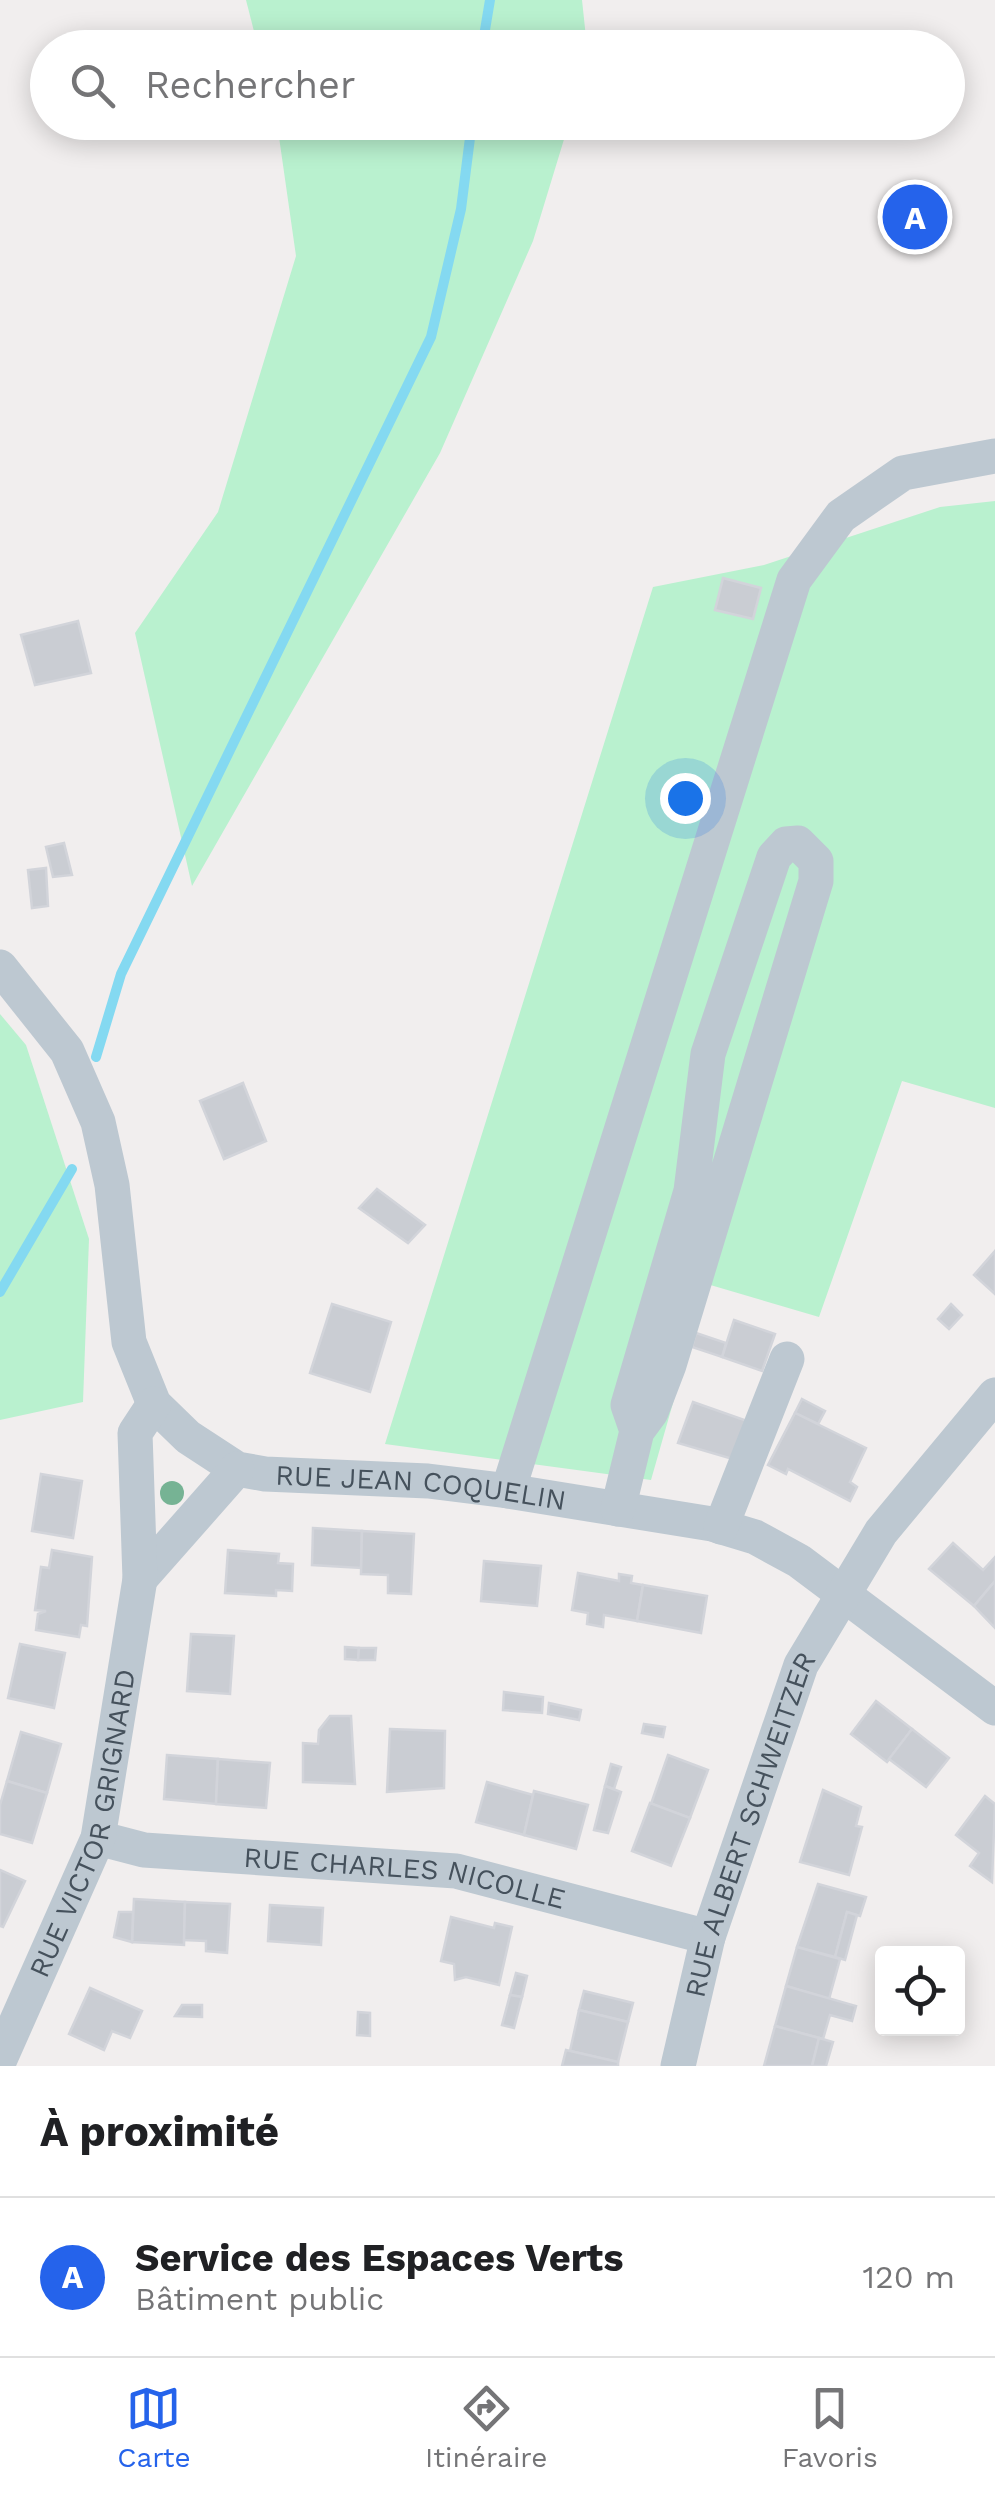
<!DOCTYPE html>
<html lang="fr">
<meta charset="utf-8">
<style>
body{margin:0;font-family:"Work Sans",sans-serif;background:#f2f2f2;color:#202124}
.controls{position:absolute;right:30px;bottom:30px;display:grid;overflow:hidden;border-radius:10px;box-shadow:0 5px 25px #0003}
.controls button{width:90px;height:90px;display:grid;place-items:center;padding:0;border:0;border-bottom:2px solid #e0e0e0;background:#fff;color:#202124;font:50px sans-serif}
.you{position:absolute;left:685px;top:798px;width:35px;height:35px;margin:-25px;border:8px solid #fff;border-radius:50%;background:#1a73e8;box-shadow:0 0 0 15px #1a73e833}
.badge{display:grid;place-items:center;width:65px;height:65px;border-radius:50%;background:#2563eb;color:#fff;font-size:32px;font-weight:700}
.pin{position:absolute;translate:-50% -50%;border:5px solid #fff;box-shadow:0 2px 10px #0006}
.list{margin:0;padding:0;list-style:none}
h2{display:flex;justify-content:space-between;align-items:center;height:130px;margin:0;padding:0 40px;font-size:42px}
h2 small{font-size:32px;font-weight:400;color:#757577}
.list li{display:grid;grid-template-columns:65px 1fr auto;gap:30px;align-items:center;box-sizing:border-box;height:160px;padding:0 40px;border-top:2px solid #e0e0e0}
.list b{display:block;font-size:38px;white-space:nowrap}
.list p{margin:0;font-size:32px;white-space:nowrap;color:#757577}
.list em{font-size:32px;font-style:normal;color:#757577}
.icon{flex:none;width:55px;height:55px;fill:none;stroke:currentColor;stroke-width:2;stroke-linecap:round;stroke-linejoin:round}
.map{position:relative;flex:none;width:995px;height:2066px;overflow:hidden}
.search{position:absolute;background:#fff;box-shadow:0 5px 25px #0003;left:30px;right:30px;top:30px;height:110px;display:flex;align-items:center;gap:25px;box-sizing:border-box;padding:0 35px;border-radius:55px;color:#757577;font-size:38px}
.sheet{height:290px;background:#fff}
nav{display:flex;justify-content:space-around;align-items:center;box-sizing:border-box;height:140px;border-top:2px solid #e0e0e0;background:#fff;font-size:28px;color:#757577}
nav a{display:grid;justify-items:center;gap:5px}
nav .on{color:#2563eb}
.map>svg:first-child{display:block}
.green{fill:#b9f1cf}
.lines{fill:none;stroke-linecap:round;stroke-linejoin:round}
.stream{stroke:#84d9f1;stroke-width:10}
.building{fill:#cacdd3;stroke:#d2d4da;stroke-width:2.5}
.minor{stroke:#bdc8d1;stroke-width:35}
.tree{fill:#76b394}
.labels{text-anchor:middle;dominant-baseline:central;stroke-width:9;stroke-linejoin:round;paint-order:stroke}
.street-label{font-size:28px;fill:#45515c;stroke:#fff}
</style>
<div class="map">
<svg width="995" height="2066" viewBox="0 0 995 2066">
<rect width="100%" height="100%" fill="#f1eeee"/>
<!-- green -->
<g class="green">
<path d="M246 0H582L587 47H258Z"/>
<path d="M277 123H569L533 241 440 453 192 886 135 633 218 512 296 256Z"/>
<path d="M995 501V1108L902 1081 819 1317 707 1284 651 1480 385 1444 653 587 764 565 940 507Z"/>
<path d="M0 1014 26 1045 89 1239 83 1402 0 1420Z"/>
</g>
<g class="lines">
<!-- stream -->
<g class="stream">
<path d="M482 48 490 0"/>
<path d="M96 1057 121 974 431 337 461 209 472 122"/>
<path d="M0 1292 72 1169"/>
</g>
</g>
<!-- building -->
<g class="building">
<path d="M723 578 761 588 753 619 715 610Z"/>
<path d="M78 621 91 673 35 685 21 635Z"/>
<path d="M64 843 72 875 53 877 46 847Z"/>
<path d="M46 868 48 906 32 908 28 870Z"/>
<path d="M243 1083 266 1141 224 1159 200 1101Z"/>
<path d="M377 1189 425 1225 408 1243 359 1208Z"/>
<path d="M995 1251V1294L974 1275Z"/>
<path d="M332 1304 391 1322 370 1392 310 1373Z"/>
<path d="M951 1304 962 1315 949 1329 938 1319Z"/>
<path d="M734 1320 775 1334 762 1371 722 1357Z"/>
<path d="M696 1333 726 1343 722 1357 692 1347Z"/>
<path d="M802 1399 825 1411 818 1424 795 1413Z"/>
<path d="M693 1402 750 1422 736 1460 678 1443Z"/>
<path d="M795 1413 866 1448 850 1482 857 1487 850 1501 788 1469 786 1474 768 1465Z"/>
<path d="M41 1474 82 1481 73 1538 32 1531Z"/>
<path d="M313 1528 362 1531 361 1568 312 1565Z"/>
<path d="M362 1531 414 1534 411 1594 388 1593V1575L361 1574Z"/>
<path d="M953 1543 983 1570 995 1557V1581L974 1606 929 1569Z"/>
<path d="M52 1550 92 1557 87 1626 81 1625 79 1637 36 1630 38 1614 46 1611 35 1610 41 1567 49 1568Z"/>
<path d="M228 1550 279 1554 278 1563 293 1564 292 1591 276 1590V1596L225 1593Z"/>
<path d="M484 1561 541 1566 537 1606 481 1601Z"/>
<path d="M578 1573 619 1581V1574L632 1576 631 1583 643 1585 637 1621 604 1615 603 1627 587 1624 588 1613 572 1610Z"/>
<path d="M995 1581V1628L974 1606Z"/>
<path d="M643 1585 707 1596 701 1633 637 1621Z"/>
<path d="M191 1634 234 1636 230 1694 187 1691Z"/>
<path d="M20 1644 65 1653 54 1708 8 1698Z"/>
<path d="M345 1647 359 1648 358 1660 345 1659Z"/>
<path d="M359 1648H376L375 1660H358Z"/>
<path d="M504 1692 543 1697 542 1713 503 1710Z"/>
<path d="M876 1701 912 1729 887 1762 851 1734Z"/>
<path d="M549 1703 581 1710 579 1720 548 1714Z"/>
<path d="M330 1716H351L355 1784 303 1782V1743L318 1744 319 1730Z"/>
<path d="M644 1724 665 1727 663 1737 642 1733Z"/>
<path d="M390 1729 445 1731 444 1788 387 1792Z"/>
<path d="M912 1729 949 1758 926 1787 889 1759Z"/>
<path d="M21 1732 61 1744 47 1793 7 1781Z"/>
<path d="M167 1755 218 1759 216 1804 164 1799Z"/>
<path d="M668 1755 708 1770 690 1818 651 1804Z"/>
<path d="M218 1759 270 1763 266 1808 216 1804Z"/>
<path d="M611 1764 621 1767 614 1789 605 1786Z"/>
<path d="M7 1781 47 1793 32 1843 0 1834V1805Z"/>
<path d="M487 1782 533 1795 524 1835 476 1822Z"/>
<path d="M605 1786 621 1792 608 1833 594 1830Z"/>
<path d="M823 1790 861 1807 856 1826 862 1827 849 1875 800 1862Z"/>
<path d="M534 1791 588 1805 576 1849 524 1835Z"/>
<path d="M985 1796 995 1804 992 1882 970 1866 979 1853 956 1835Z"/>
<path d="M650 1803 690 1818 671 1866 632 1851Z"/>
<path d="M0 1870 25 1881 3 1927 0 1926Z"/>
<path d="M818 1884 866 1897 860 1916 847 1912 835 1957 797 1947Z"/>
<path d="M134 1899 185 1902 184 1945 132 1942Z"/>
<path d="M185 1902 230 1904 227 1953 206 1951V1941L184 1940Z"/>
<path d="M270 1905 323 1908 321 1945 268 1941Z"/>
<path d="M119 1912H133L132 1942 114 1937Z"/>
<path d="M847 1912 857 1915 845 1960 835 1957Z"/>
<path d="M451 1917 494 1928 495 1923 512 1927 499 1985 466 1977 455 1980 454 1964 441 1961Z"/>
<path d="M797 1947 840 1959 829 1999 786 1986Z"/>
<path d="M516 1973 527 1976 522 1997 510 1995Z"/>
<path d="M786 1986 856 2006 852 2021 830 2015 823 2039 775 2026Z"/>
<path d="M90 1988 142 2011 130 2038 112 2031 104 2050 69 2034Z"/>
<path d="M584 1991 633 2003 628 2022 579 2010Z"/>
<path d="M510 1995 522 1997 514 2028 502 2025Z"/>
<path d="M182 2005H202V2017L175 2016Z"/>
<path d="M579 2010 628 2022 618 2062 570 2051Z"/>
<path d="M358 2012 370 2013V2036L357 2035Z"/>
<path d="M775 2026 819 2038 812 2066H764Z"/>
<path d="M819 2038 833 2042 826 2066H812Z"/>
<path d="M566 2050 618 2062V2066H562Z"/>
</g>
<g class="lines">
<!-- minor -->
<g class="minor">
<path id="s1" d="M0 967 67 1051 98 1122 112 1185 129 1342 154 1404 188 1437 237 1469 265 1474 428 1481 508 1491 712 1524 755 1537 799 1561 995 1708"/>
<path d="M508 1491 794 580 841 516 903 473 995 456"/>
<path d="M618 1509 637 1431 651 1412 669 1365 816 881V861L798 843 786 844 774 857 708 1054 691 1191 628 1405 637 1431"/>
<path d="M721 1527 787 1359"/>
<path d="M140 1579 237 1469"/>
<path id="s2" d="M98 1838 144 1850 456 1871 708 1937"/>
<path id="s3" d="M0 2059 98 1838 140 1579 135 1433 154 1404"/>
<path id="s4" d="M678 2066 708 1937 801 1665 881 1532 995 1395"/>
</g>
</g>
<!-- trees -->
<circle class="tree" cx="172" cy="1493" r="12"/>
<g class="labels">
<!-- street labels -->
<g class="street-label">
<text stroke="none"><textPath href="#s1" startOffset="765">RUE JEAN COQUELIN</textPath></text>
<text stroke="none"><textPath href="#s3" startOffset="252">RUE VICTOR GRIGNARD</textPath></text>
<text stroke="none"><textPath href="#s4" startOffset="252">RUE ALBERT SCHWEITZER</textPath></text>
<text stroke="none"><textPath href="#s2" startOffset="310">RUE CHARLES NICOLLE</textPath></text>
</g>
</g>
</svg>
<div class="controls">
<button><svg class="icon" aria-label="locate" viewBox="0 0 24 24"><circle cx="12" cy="12" r="6"/><path d="M12 2v4M12 18v4M2 12h4M18 12h4"/></svg></button>
</div>
<div class="you"></div>
<div class="pin badge" style="left:915px;top:217px">A</div>
<div class="search"><svg class="icon" aria-label="search" viewBox="0 0 24 24"><circle cx="10" cy="10" r="6"/><path d="M15 15l6 6"/></svg>Rechercher</div>
</div>
<section class="sheet">
<h2>À proximité<small></small></h2>
<ul class="list">
<li><span class="badge">A</span><div><b>Service des Espaces Verts</b><p>Bâtiment public</p></div><em>120 m</em></li>
</ul>
</section>
<nav>
<a class="on"><svg class="icon" aria-label="map" viewBox="0 0 24 24"><path d="M3 6l6-2 6 2 6-2v14l-6 2-6-2-6 2zM9 4v14M15 6v14"/></svg>Carte</a>
<a><svg class="icon" aria-label="directions" viewBox="0 0 24 24"><path d="M12 3l9 9-9 9-9-9zM9 14v-3h6M13 9l2 2-2 2"/></svg>Itinéraire</a>
<a><svg class="icon" aria-label="saved" viewBox="0 0 24 24"><path d="M7 4h10v16l-5-4-5 4z"/></svg>Favoris</a>
</nav>
